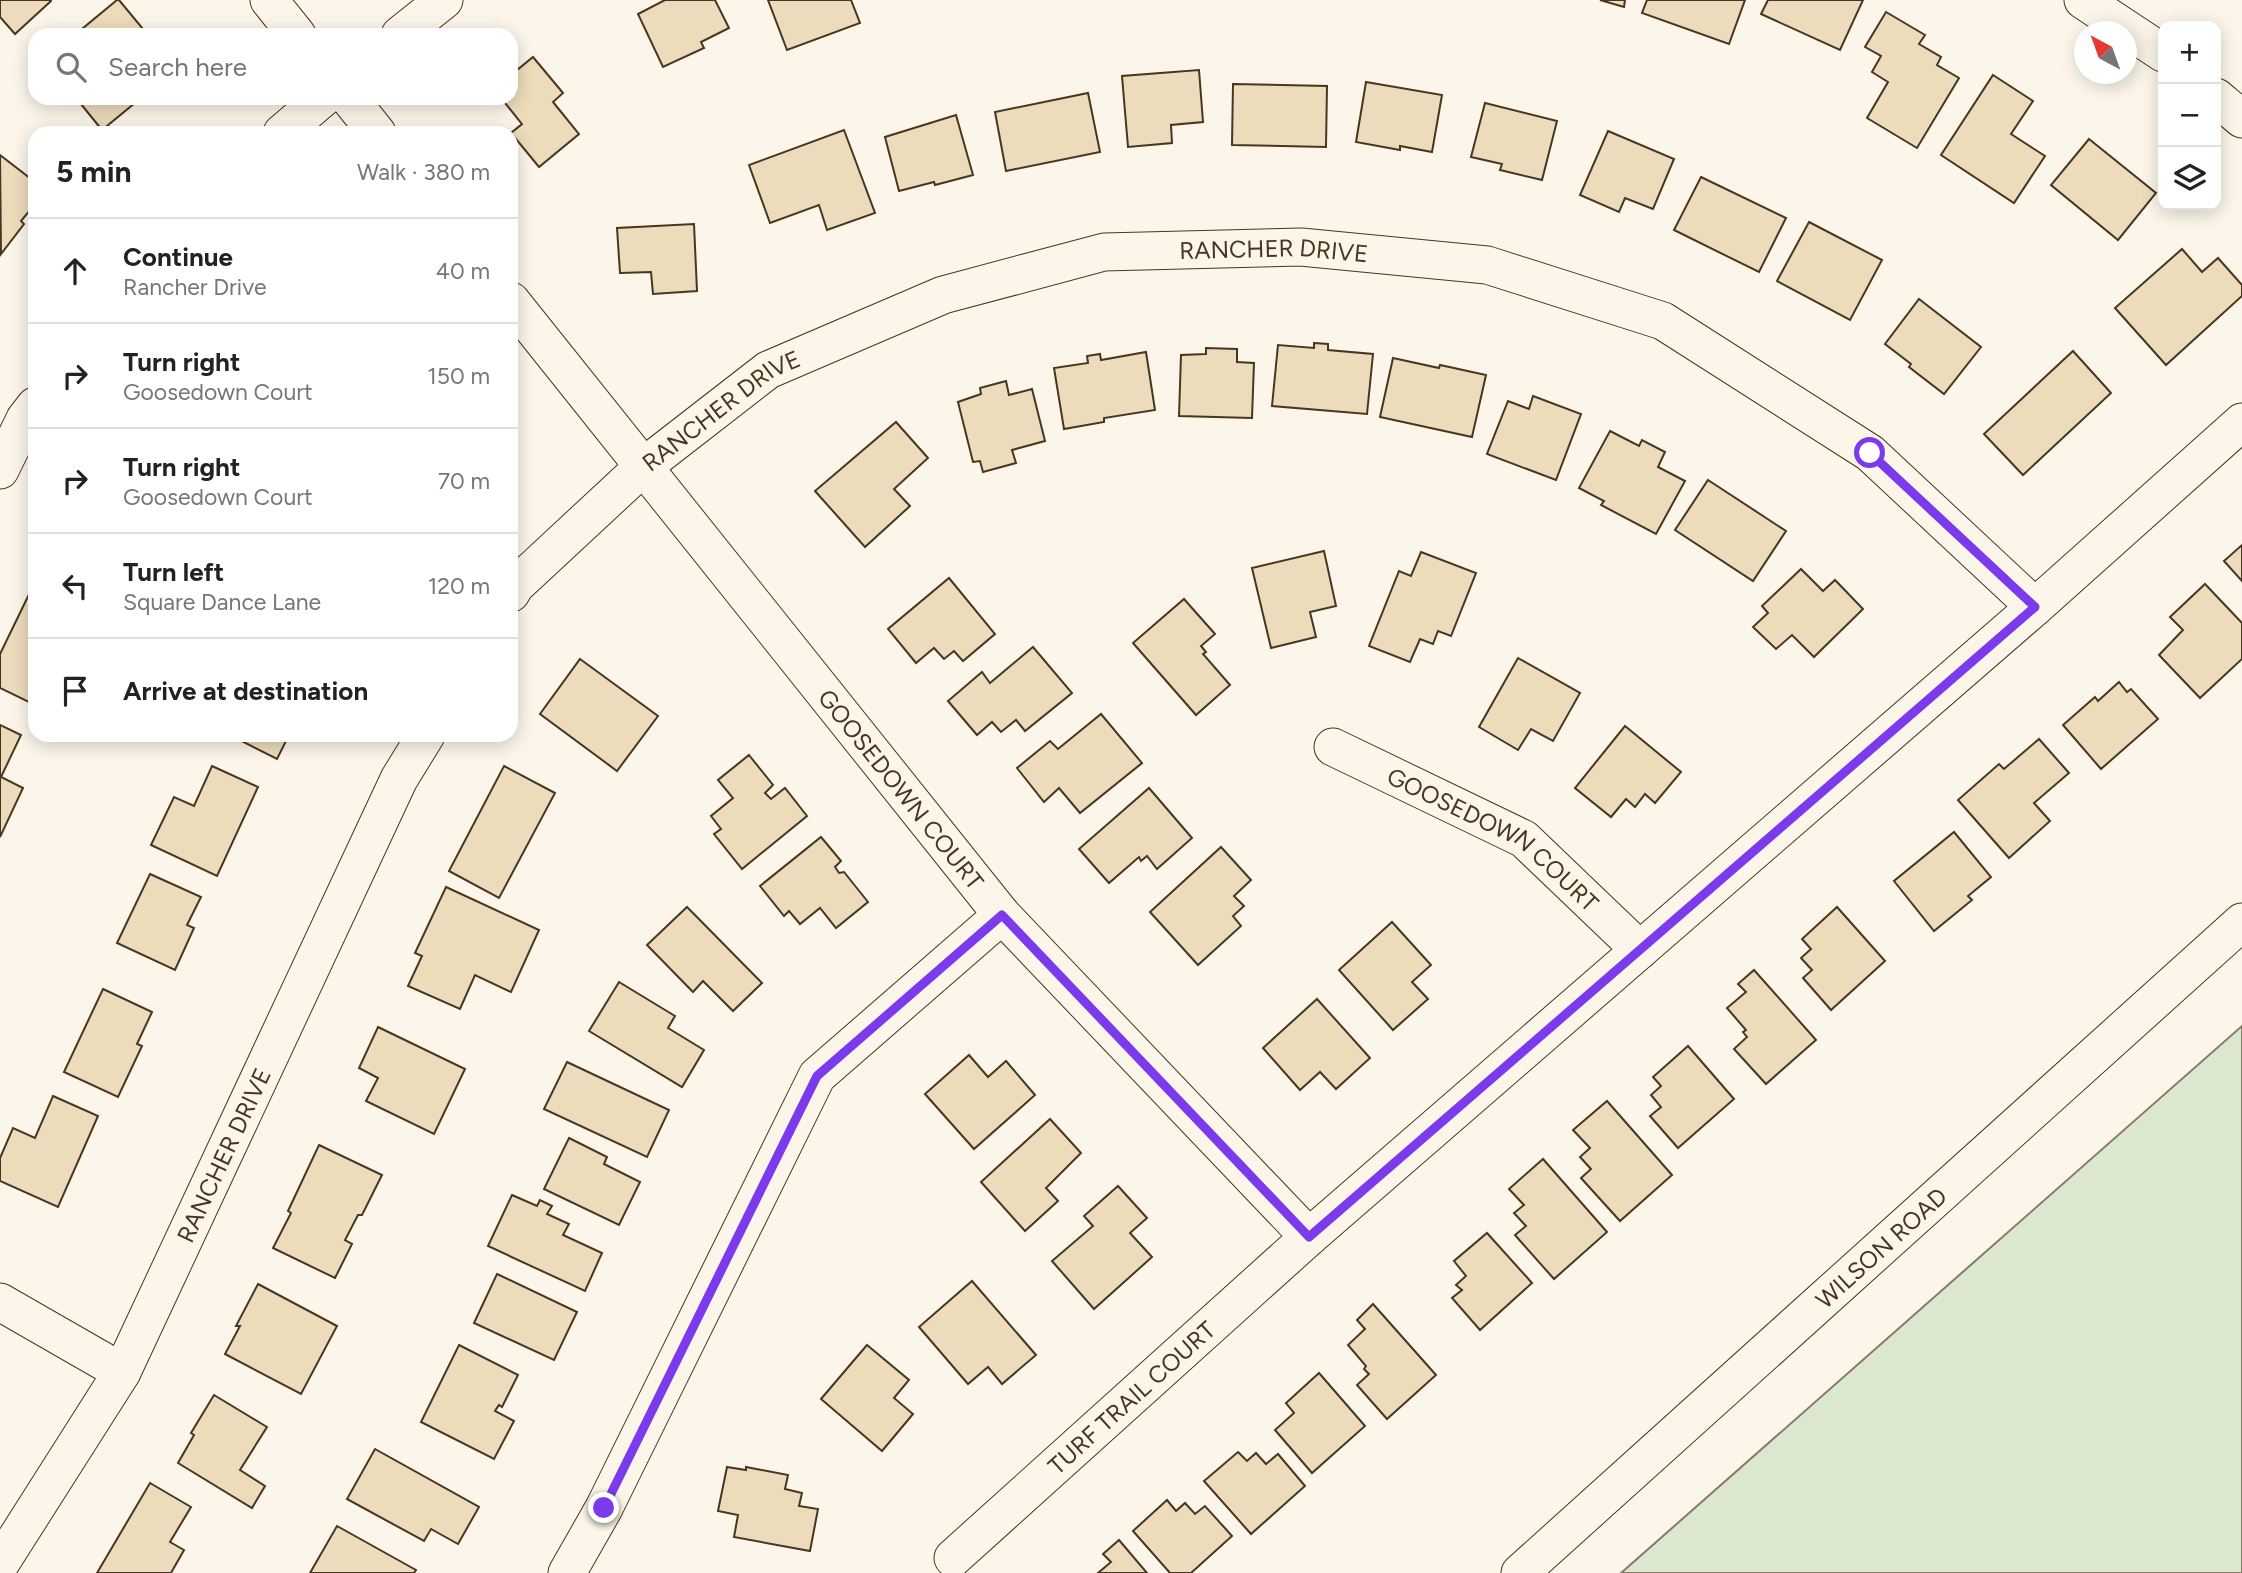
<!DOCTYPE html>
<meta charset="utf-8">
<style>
body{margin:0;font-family:Figtree,sans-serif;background:#f6f6f6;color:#222}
.controls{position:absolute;right:21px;top:21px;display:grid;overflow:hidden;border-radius:14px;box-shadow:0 4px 18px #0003}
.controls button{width:63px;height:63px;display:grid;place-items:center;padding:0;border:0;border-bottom:2px solid #e0e0e0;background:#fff;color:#222;font:35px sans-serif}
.compass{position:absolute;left:2074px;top:21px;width:63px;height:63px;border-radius:50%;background:#fff;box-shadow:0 4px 18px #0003;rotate:319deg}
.stop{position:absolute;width:21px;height:21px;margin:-16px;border:5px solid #7c3aed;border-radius:50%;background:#fff}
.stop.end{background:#7c3aed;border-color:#fff;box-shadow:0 2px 7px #0008}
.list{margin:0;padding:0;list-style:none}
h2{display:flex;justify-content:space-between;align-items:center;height:91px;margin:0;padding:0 28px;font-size:30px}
h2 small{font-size:23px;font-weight:400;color:#767676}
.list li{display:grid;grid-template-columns:46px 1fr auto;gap:21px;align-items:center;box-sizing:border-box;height:105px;padding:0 28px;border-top:2px solid #e0e0e0}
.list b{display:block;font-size:26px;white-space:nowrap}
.list p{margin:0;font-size:23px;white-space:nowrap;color:#767676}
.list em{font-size:23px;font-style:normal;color:#767676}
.icon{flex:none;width:38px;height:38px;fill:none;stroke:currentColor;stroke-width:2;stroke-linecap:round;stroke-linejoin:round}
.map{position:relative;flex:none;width:2242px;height:1573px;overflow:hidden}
.search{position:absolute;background:#fff;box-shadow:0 4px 18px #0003;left:28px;top:28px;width:490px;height:77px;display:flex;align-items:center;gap:18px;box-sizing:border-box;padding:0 24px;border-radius:21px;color:#767676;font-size:26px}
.panel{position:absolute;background:#fff;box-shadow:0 4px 18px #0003;left:28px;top:126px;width:490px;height:616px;border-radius:21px}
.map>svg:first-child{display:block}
.green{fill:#dce7d0;stroke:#887966;stroke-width:2}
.building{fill:#ecdcbc;stroke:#4a3520;stroke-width:2}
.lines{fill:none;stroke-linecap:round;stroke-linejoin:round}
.minor-casing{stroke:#4a3520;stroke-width:39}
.minor{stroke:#fbf6e9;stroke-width:37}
.route{stroke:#7c3aed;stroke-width:9}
.labels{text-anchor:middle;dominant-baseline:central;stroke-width:5;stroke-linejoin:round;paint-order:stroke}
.street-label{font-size:24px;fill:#4a3520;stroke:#fbf6e9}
</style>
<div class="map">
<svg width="2242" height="1573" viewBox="0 0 2242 1573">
<rect width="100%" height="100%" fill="#fbf6e9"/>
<!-- green -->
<path class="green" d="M2242 1026V1573H1621Z"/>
<!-- building -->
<g class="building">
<path d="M0 0H51V1L15 34 0 17Z"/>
<path d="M117 0H119L148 35H87L82 29Z"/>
<path d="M665 0H715L729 28 701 42 704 48 663 67 638 14Z"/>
<path d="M768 0H851L860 23 787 50Z"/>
<path d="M1600 0H1625L1624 7Z"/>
<path d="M1647 0H1745L1729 44 1642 13Z"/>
<path d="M1768 0H1863L1840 50 1761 14Z"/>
<path d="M1886 12 1925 35 1919 44 1941 57 1937 65 1959 78 1917 148 1867 118 1888 82 1872 72 1881 56 1865 47Z"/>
<path d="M533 57 563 93 553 102 579 134 539 167 511 133 522 124 501 98H511V75Z"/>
<path d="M1199 70 1203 122 1171 125 1172 143 1128 147 1122 76Z"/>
<path d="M1993 75 2033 101 2011 134 2045 156 2014 203 1941 155Z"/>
<path d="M1366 82 1442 95 1432 152 1400 146V150L1356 142Z"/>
<path d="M1233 84 1327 86 1326 147 1232 145Z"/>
<path d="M1088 93 1100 152 1006 171 995 112Z"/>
<path d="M76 98H141L102 130Z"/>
<path d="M1485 103 1557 121 1542 180 1500 170 1502 164 1471 157Z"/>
<path d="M956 115 973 175 935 185 934 182 899 191 885 137Z"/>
<path d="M844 130 875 213 827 230 819 205 770 223 749 165Z"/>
<path d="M1608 131 1674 159 1653 209 1625 198 1619 212 1580 195Z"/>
<path d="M2089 139 2156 193 2118 240 2051 185Z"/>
<path d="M0 155 35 182V204L21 221 24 224 1 254Z"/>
<path d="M1701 177 1786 218 1759 272 1674 230Z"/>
<path d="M1809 222 1882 260 1850 320 1777 281Z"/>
<path d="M694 224 697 291 653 294 651 272 620 273 617 228Z"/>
<path d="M2182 249 2202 272 2218 258 2242 285V296L2166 365 2115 308Z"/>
<path d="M1919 299 1981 347 1944 394 1909 367 1911 364 1885 344Z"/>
<path d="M1314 343 1328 344V350L1373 354 1367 414 1272 406 1278 345 1314 348Z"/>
<path d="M1206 348 1237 349V362L1254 363 1252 418 1179 416 1181 355 1206 354Z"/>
<path d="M2073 351 2111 393 2023 475 1984 434Z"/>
<path d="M1146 352 1155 410 1104 418V422L1064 429 1054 368 1088 363 1087 356 1100 354 1101 360Z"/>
<path d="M1393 358 1439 368 1440 365 1486 375 1472 437 1380 417Z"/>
<path d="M1006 381 1009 395 1032 389 1045 441 1012 450 1016 463 983 472 980 461 973 462 958 402 981 394 980 388Z"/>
<path d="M1533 396 1581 414 1556 480 1487 454 1508 401 1529 409Z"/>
<path d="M896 422 928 458 894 489 910 506 865 547 815 491Z"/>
<path d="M1610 431 1639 446 1642 440 1665 452 1658 467 1685 481 1656 534 1601 505 1604 501 1579 488Z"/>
<path d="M1708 480 1786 531 1753 581 1675 530Z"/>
<path d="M2242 545V581L2224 561Z"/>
<path d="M1324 551 1336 606 1310 612 1316 637 1271 648 1252 568Z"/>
<path d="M1421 552 1476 573 1451 636 1438 631 1433 644 1420 639 1410 662 1369 646 1399 571 1411 576Z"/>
<path d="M1801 569 1823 591 1835 580 1863 609 1814 657 1792 635 1776 649 1753 627 1768 613 1762 606Z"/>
<path d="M949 578 995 634 963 661 954 651 944 659 934 648 916 663 888 629Z"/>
<path d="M35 582V705L0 688V654Z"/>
<path d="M2205 584 2242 623V659L2200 698 2159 655 2183 630 2170 617Z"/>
<path d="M1184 599 1215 634 1201 646 1206 652 1203 654 1230 685 1196 715 1133 643Z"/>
<path d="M1033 647 1072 693 1025 731 1016 720 1001 732 992 722 977 735 948 701 982 672 990 683Z"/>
<path d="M1518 658 1580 693 1553 741 1531 729 1518 750 1479 727Z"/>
<path d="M580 659 658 716 617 771 540 714Z"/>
<path d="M2119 682 2127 692 2131 689 2158 719 2101 769 2063 725 2095 697 2098 701Z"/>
<path d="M1101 714 1142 763 1080 813 1059 788 1044 802 1017 768 1050 741 1058 749Z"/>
<path d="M0 725 21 735 1 777 23 788 0 837Z"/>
<path d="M1625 726 1681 772 1655 803 1645 794 1635 807 1626 799 1611 817 1575 788Z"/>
<path d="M230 735H289L277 759Z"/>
<path d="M2039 739 2069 773 2034 803 2050 821 2009 858 1958 800 1999 764 2004 769Z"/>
<path d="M749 755 773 785 765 793 771 799 785 788 807 816 742 869 714 834 721 829 711 816 733 798 718 780Z"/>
<path d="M212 766 258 787 217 876 151 845 174 797 194 806Z"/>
<path d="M504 766 555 793 499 898 449 871Z"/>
<path d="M1149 788 1192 838 1157 869 1147 856 1141 861 1139 857 1109 883 1079 849Z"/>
<path d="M1954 832 1991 877 1968 896 1972 900 1934 931 1894 881Z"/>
<path d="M821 837 841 861 835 867 839 873 844 872 868 902 836 928 820 908 800 924 789 911 784 916 760 886Z"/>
<path d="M1221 847 1251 880 1234 896 1244 906 1233 916 1241 926 1198 965 1150 912Z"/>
<path d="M150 874 201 897 187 925 194 928 175 970 117 943Z"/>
<path d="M446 887 539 930 511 992 475 975 460 1009 408 986 422 956 415 953Z"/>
<path d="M687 907 762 983 733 1011 703 981 693 992 647 945Z"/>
<path d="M1837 907 1885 961 1831 1010 1803 978 1812 970 1801 958 1811 949 1802 939Z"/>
<path d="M1392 922 1431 965 1412 982 1428 999 1393 1030 1339 970Z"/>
<path d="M1754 970 1816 1040 1766 1084 1734 1049 1747 1037 1743 1032 1746 1030 1727 1008 1746 992 1738 984Z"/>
<path d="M619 982 675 1016 668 1028 704 1050 682 1087 589 1031Z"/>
<path d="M103 989 152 1012 137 1044 142 1046 118 1097 64 1072Z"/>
<path d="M1317 999 1370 1058 1336 1089 1320 1072 1300 1090 1263 1048Z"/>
<path d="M378 1027 465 1069 434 1134 366 1101 378 1078 359 1068Z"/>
<path d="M1688 1046 1734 1099 1678 1148 1650 1116 1661 1107 1651 1095 1661 1086 1653 1077Z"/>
<path d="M969 1055 988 1077 1006 1061 1035 1095 974 1149 925 1094Z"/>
<path d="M567 1062 669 1110 647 1157 544 1109Z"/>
<path d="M53 1096 98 1116 58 1207 0 1181V1158L13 1128 35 1138Z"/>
<path d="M1607 1101 1672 1175 1620 1221 1581 1178 1591 1169 1580 1157 1590 1148 1573 1130Z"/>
<path d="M1050 1119 1081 1153 1046 1188 1058 1201 1025 1231 981 1182Z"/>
<path d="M569 1138 607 1157 604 1164 640 1182 619 1225 544 1189Z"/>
<path d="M319 1145 382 1175 362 1215H358L345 1240 352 1244 335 1278 273 1248 291 1213 288 1211Z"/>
<path d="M1543 1159 1607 1232 1554 1279 1515 1235 1526 1226 1514 1213 1524 1205 1509 1189Z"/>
<path d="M1118 1186 1147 1218 1130 1233 1152 1257 1094 1309 1052 1261 1093 1226 1084 1216Z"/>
<path d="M512 1195 537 1206 540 1200 552 1206 547 1214 569 1224 563 1235 602 1253 585 1291 488 1246Z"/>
<path d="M1487 1233 1532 1283 1480 1330 1452 1298 1462 1290 1456 1285 1466 1276 1454 1261Z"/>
<path d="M497 1274 577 1312 554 1360 474 1323Z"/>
<path d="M972 1281 1036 1355 1002 1384 988 1367 968 1384 919 1327Z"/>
<path d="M258 1284 337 1326 301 1394 225 1354 240 1326H236Z"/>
<path d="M1373 1304 1436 1375 1387 1419 1357 1385 1369 1374 1364 1369 1366 1366 1348 1345 1365 1329 1357 1320Z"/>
<path d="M459 1345 518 1375 502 1407 499 1405 495 1411 514 1421 494 1459 421 1422Z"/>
<path d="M867 1345 909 1380 894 1398 913 1414 882 1451 821 1399Z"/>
<path d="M1319 1373 1365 1426 1312 1473 1275 1430 1294 1413 1286 1403Z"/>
<path d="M214 1395 267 1427 240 1470 265 1486 252 1508 178 1463 194 1435 191 1433Z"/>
<path d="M375 1449 479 1507 458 1544 431 1529 424 1541 347 1499Z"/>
<path d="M1238 1452 1247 1461 1256 1453 1266 1464 1278 1454 1305 1486 1251 1534 1204 1481Z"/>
<path d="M727 1467 746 1470V1467L788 1475 785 1489 802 1493 799 1506 818 1509 810 1551 734 1537 738 1515 718 1511Z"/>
<path d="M150 1483 191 1507 170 1542 184 1550 171 1573H97Z"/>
<path d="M1167 1500 1176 1511 1185 1503 1195 1514 1205 1506 1232 1536 1191 1573H1170L1133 1531Z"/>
<path d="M337 1526 416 1570 414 1573H310Z"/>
<path d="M1119 1540 1147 1573H1098L1111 1562 1103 1554Z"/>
</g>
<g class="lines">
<defs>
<g id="minor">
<path d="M269 0 297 35"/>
<path d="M2083 0 2163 53"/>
<path d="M400 35 444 0"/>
<path d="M2216 97 2242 119"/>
<path d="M349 98 377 133"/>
<path d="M282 133 323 98"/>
<path id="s1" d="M511 301 1002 915 1309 1237 2035 607 2242 422"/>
<path d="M0 470 25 419 35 406"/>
<path id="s2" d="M511 593 515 586 643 467 768 370 943 295 1104 252 1301 247 1487 265 1663 321 1870 453 2035 607"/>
<path id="s3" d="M1333 747 1524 839 1640 950"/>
<path d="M0 1302 122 1372"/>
<path id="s4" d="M953 1558 1309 1237"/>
<path id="s5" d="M0 1564 122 1372 399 779 426 735"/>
<path d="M567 1573 604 1508 817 1076 1002 915"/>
<path id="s6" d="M1520 1573 2242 922"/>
</g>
</defs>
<!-- minor casing -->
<use href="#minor" class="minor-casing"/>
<!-- minor -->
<use href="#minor" class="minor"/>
</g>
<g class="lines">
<!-- route -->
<path class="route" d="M604 1508 817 1076 1002 915 1309 1237 2035 607 1870 453"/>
</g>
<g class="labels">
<!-- street labels -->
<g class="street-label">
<text stroke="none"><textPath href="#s2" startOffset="868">RANCHER DRIVE</textPath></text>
<text stroke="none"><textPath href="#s2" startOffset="280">RANCHER DRIVE</textPath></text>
<text stroke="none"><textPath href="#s1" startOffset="625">GOOSEDOWN COURT</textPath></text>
<text stroke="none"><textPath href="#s3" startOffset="186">GOOSEDOWN COURT</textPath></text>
<text stroke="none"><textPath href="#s5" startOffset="467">RANCHER DRIVE</textPath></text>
<text stroke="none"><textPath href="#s6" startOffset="486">WILSON ROAD</textPath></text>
<text stroke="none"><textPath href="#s4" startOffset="240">TURF TRAIL COURT</textPath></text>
</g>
</g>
</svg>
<div class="controls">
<button>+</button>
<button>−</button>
<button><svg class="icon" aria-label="layers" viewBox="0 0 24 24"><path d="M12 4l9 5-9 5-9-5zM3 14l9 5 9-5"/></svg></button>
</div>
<svg class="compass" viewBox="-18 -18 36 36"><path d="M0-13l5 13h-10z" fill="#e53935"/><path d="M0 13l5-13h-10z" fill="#767676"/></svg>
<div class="stop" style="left:1870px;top:453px"></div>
<div class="stop end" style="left:604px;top:1508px"></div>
<div class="search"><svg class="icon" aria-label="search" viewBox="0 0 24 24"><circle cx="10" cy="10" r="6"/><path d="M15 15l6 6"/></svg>Search here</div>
<section class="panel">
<h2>5 min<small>Walk · 380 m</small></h2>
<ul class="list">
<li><svg class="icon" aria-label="ahead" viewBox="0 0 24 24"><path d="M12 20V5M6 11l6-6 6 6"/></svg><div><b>Continue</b><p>Rancher Drive</p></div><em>40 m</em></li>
<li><svg class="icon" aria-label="right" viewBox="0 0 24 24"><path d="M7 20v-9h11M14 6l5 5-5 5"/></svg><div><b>Turn right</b><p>Goosedown Court</p></div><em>150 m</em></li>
<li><svg class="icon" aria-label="right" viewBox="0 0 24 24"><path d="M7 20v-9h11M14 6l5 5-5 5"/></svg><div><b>Turn right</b><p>Goosedown Court</p></div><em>70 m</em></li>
<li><svg class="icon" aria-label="left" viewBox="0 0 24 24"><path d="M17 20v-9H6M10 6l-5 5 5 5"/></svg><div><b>Turn left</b><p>Square Dance Lane</p></div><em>120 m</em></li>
<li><svg class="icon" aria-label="arrive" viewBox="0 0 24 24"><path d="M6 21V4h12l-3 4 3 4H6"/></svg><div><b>Arrive at destination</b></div></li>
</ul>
</section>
</div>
